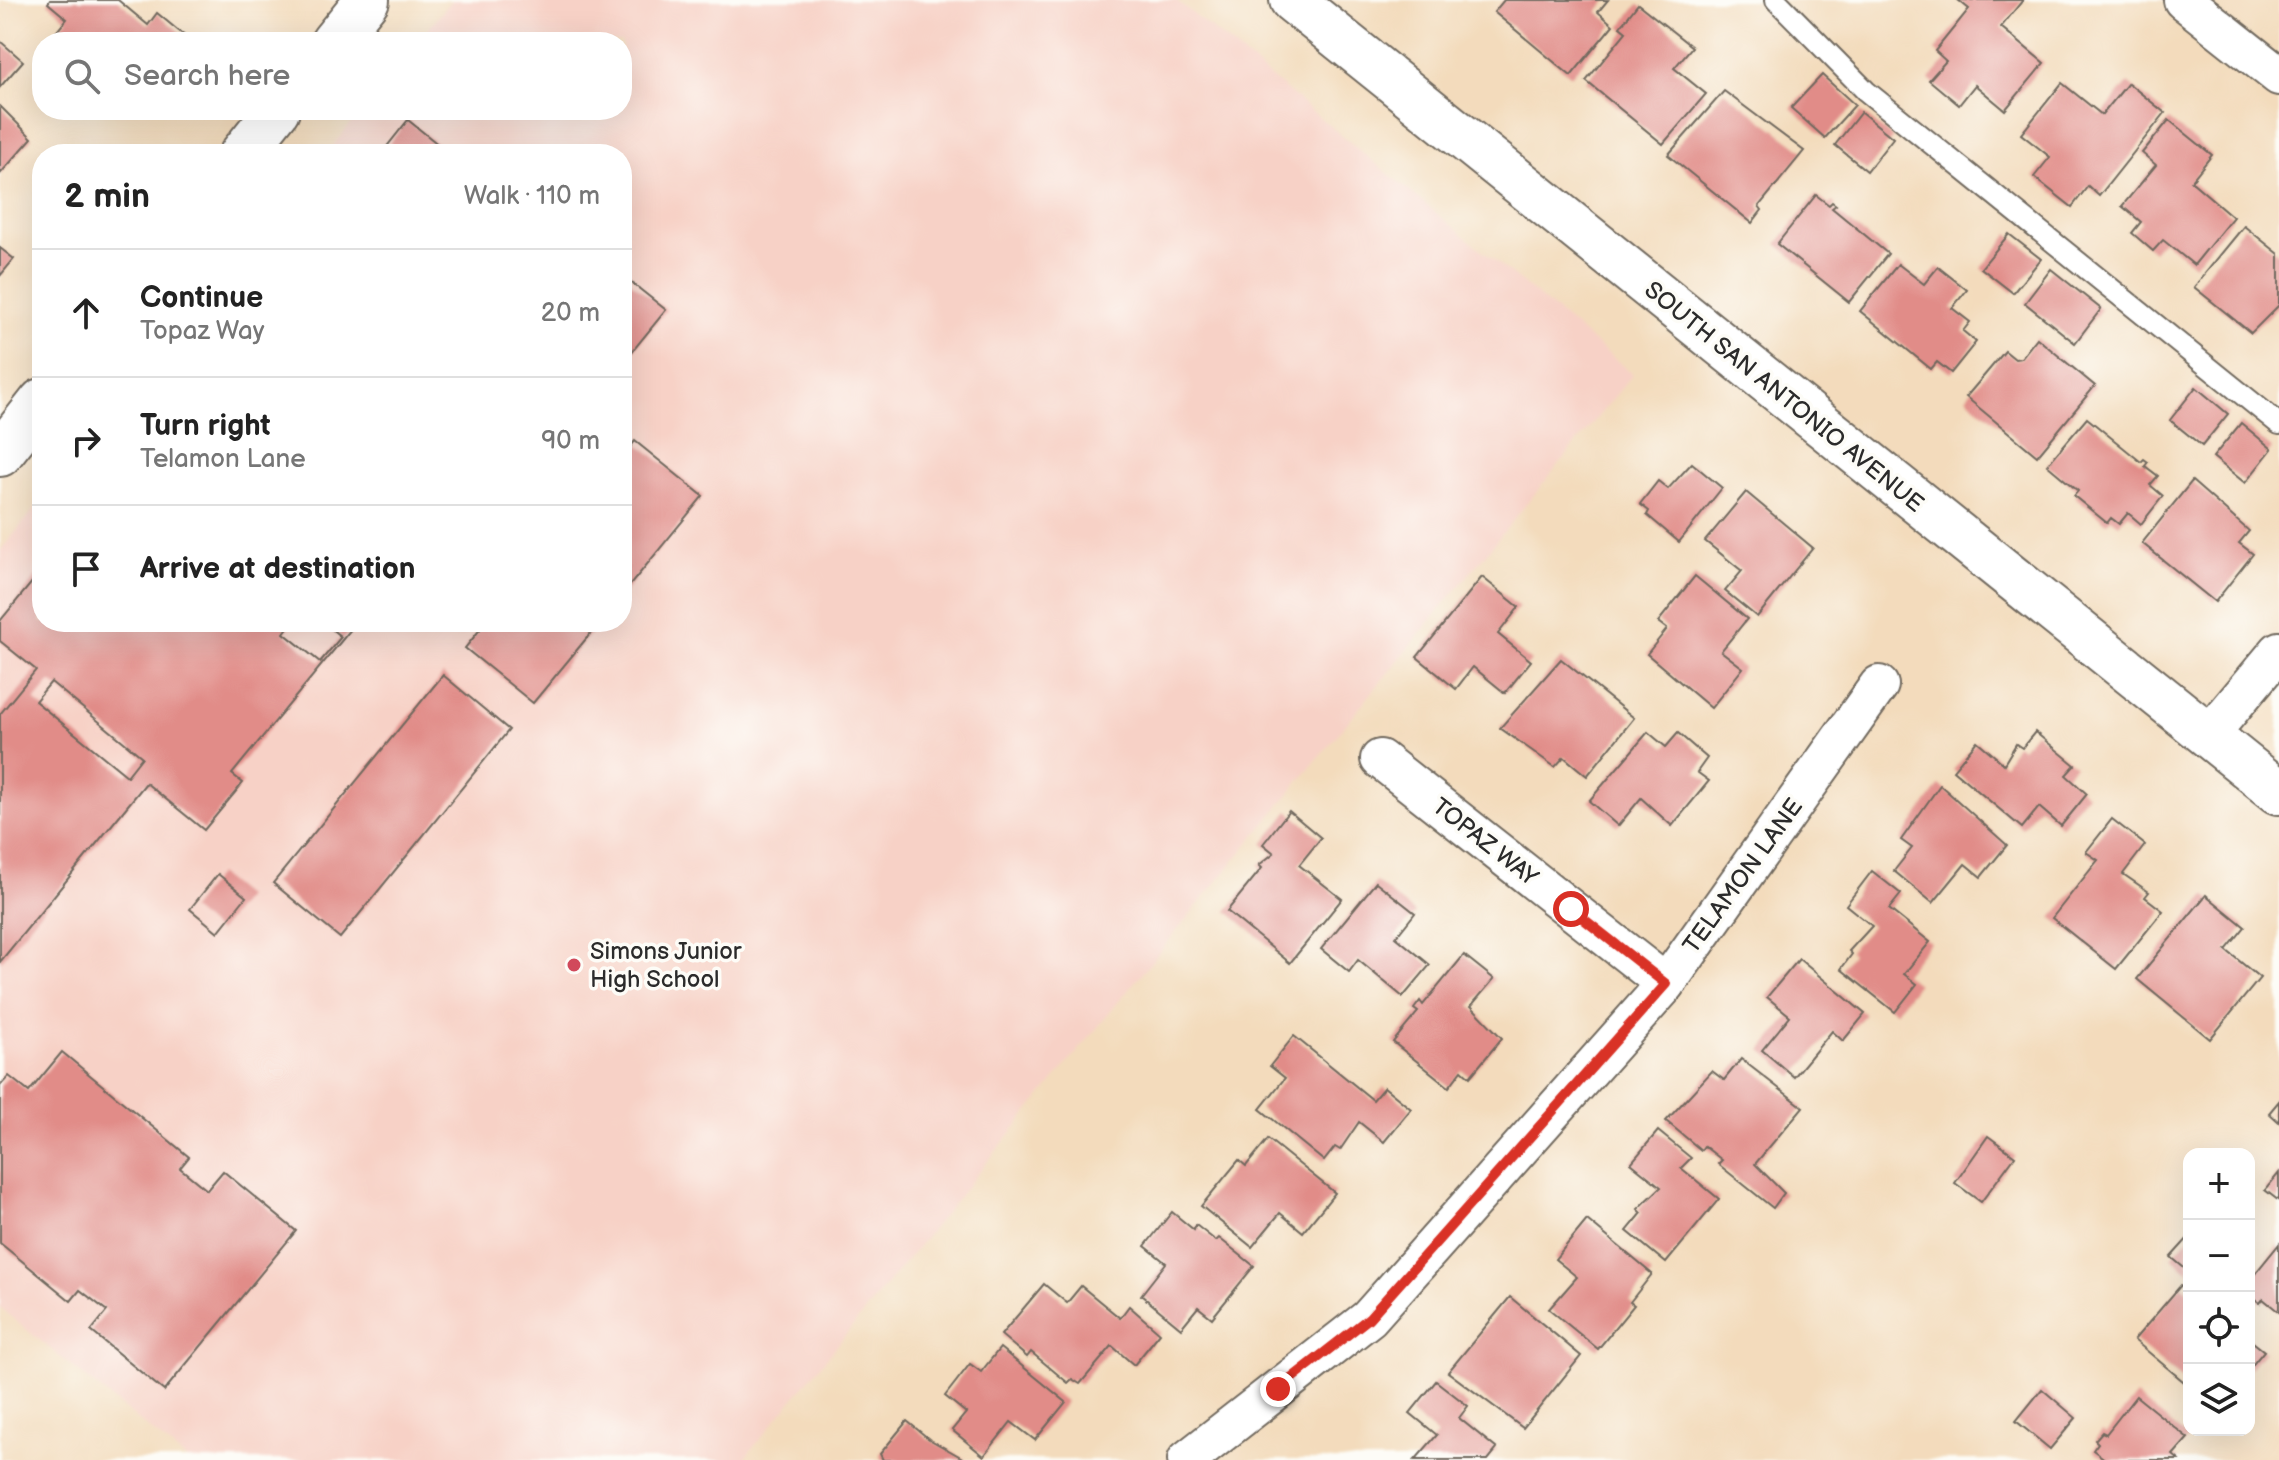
<!DOCTYPE html>
<meta charset="utf-8">
<style>
body{margin:0;font-family:"Balsamiq Sans",sans-serif;background:#f6f6f6;color:#222}
.controls{position:absolute;right:24px;bottom:24px;display:grid;overflow:hidden;border-radius:16px;box-shadow:0 8px 32px #0002}
.controls button{width:72px;height:72px;display:grid;place-items:center;padding:0;border:0;border-bottom:2px solid #e0e0e0;background:#fff;color:#222;font:40px sans-serif}
.stop{position:absolute;width:24px;height:24px;margin:-18px;border:6px solid #d93025;border-radius:50%;background:#fff}
.stop.end{background:#d93025;border-color:#fff;box-shadow:0 2px 8px #0008}
.list{margin:0;padding:0;list-style:none}
h2{display:flex;justify-content:space-between;align-items:center;height:104px;margin:0;padding:0 32px;font-size:34px}
h2 small{font-size:26px;font-weight:400;color:#767676}
.list li{display:grid;grid-template-columns:52px 1fr auto;gap:24px;align-items:center;box-sizing:border-box;height:128px;padding:0 32px;border-top:2px solid #e0e0e0}
.list b{display:block;font-size:30px;white-space:nowrap}
.list p{margin:0;font-size:26px;white-space:nowrap;color:#767676}
.list em{font-size:26px;font-style:normal;color:#767676}
.icon{flex:none;width:44px;height:44px;fill:none;stroke:currentColor;stroke-width:2;stroke-linecap:round;stroke-linejoin:round}
.map{position:relative;flex:none;width:2279px;height:1460px;overflow:hidden}
.search{position:absolute;background:#fff;box-shadow:0 8px 32px #0002;left:32px;top:32px;width:600px;height:88px;display:flex;align-items:center;gap:20px;box-sizing:border-box;padding:0 28px;border-radius:32px;color:#767676;font-size:30px}
.panel{position:absolute;background:#fff;box-shadow:0 8px 32px #0002;left:32px;top:144px;width:600px;height:488px;border-radius:32px}
.map>svg:first-child{display:block}
.built{fill:#f7d1c6}
.building{fill:#e18c88;fill-rule:evenodd}
.lines{fill:none;stroke-linecap:round;stroke-linejoin:round}
.service-casing{stroke:#71695e;stroke-width:24}
.minor-casing{stroke:#71695e;stroke-width:42}
.tertiary-casing{stroke:#71695e;stroke-width:48}
.service{stroke:#fff;stroke-width:20}
.minor{stroke:#fff;stroke-width:38}
.tertiary{stroke:#fff;stroke-width:44}
.route{stroke:#d93025;stroke-width:10}
.poi-dot{fill:#d1495b;stroke:#fdfcf7;stroke-width:3}
.labels{text-anchor:middle;dominant-baseline:central;stroke-width:7;stroke-linejoin:round;paint-order:stroke}
.street-label{font-size:24px;fill:#2b2b2b;stroke:#fdfcf7}
.poi-label{font-size:24px;fill:#2b2b2b;stroke:#fdfcf7;text-anchor:start}
</style>
<div class="map">
<svg width="2279" height="1460" viewBox="0 0 2279 1460">
<rect width="100%" height="100%" fill="#fdfcf7"/>
<filter id="ink" filterUnits="userSpaceOnUse"><feTurbulence type="fractalNoise" baseFrequency=".0125" numOctaves="2"/><feDisplacementMap in="SourceGraphic" scale="16" xChannelSelector="R" yChannelSelector="G"/><feConvolveMatrix kernelMatrix="1 2 1 2 8 2 1 2 1" color-interpolation-filters="sRGB"/></filter>
<filter id="wash" filterUnits="userSpaceOnUse"><feTurbulence type="fractalNoise" baseFrequency=".006" numOctaves="4" result="noise"/><feDisplacementMap in="SourceGraphic" scale="32" xChannelSelector="R" yChannelSelector="G"/><feGaussianBlur stdDeviation="1.8" result="paint"/><feColorMatrix in="noise" values="0 0 0 0 0 0 0 0 0 0 0 0 0 0 0 0 0 1.4 0 .05"/><feComposite in="paint" operator="in"/></filter>
<g filter="url(#wash)">
<rect width="100%" height="100%" fill="#f3dbbc"/>
<!-- built -->
<path class="built" d="M452 0H1176L1633 374 743 1460H187L0 1308V551L42 500V622H622V154H326L362 110H622V42H418Z"/>
<g id="blocks">
<!-- building -->
<g class="building">
<path d="M50 0H118L148 25 157 13 192 42H48L67 19 48 3Z"/>
<path d="M1504 0H1608L1598 12 1613 25 1571 76 1494 12Z"/>
<path d="M1958 0H2023L2001 27 2044 63 2005 110 1975 85 1959 105 1929 80 1946 61 1935 51 1969 9Z"/>
<path d="M1638 4 1692 47 1674 68 1706 94 1663 144 1586 81 1626 32 1620 27Z"/>
<path d="M0 41 23 61 0 87Z"/>
<path d="M1822 75 1855 105 1825 138 1791 108Z"/>
<path d="M2062 83 2102 115 2128 83 2165 113 2099 196 2088 186 2072 207 2034 177 2050 157 2021 134Z"/>
<path d="M1724 91 1804 151 1759 206 1762 210 1752 223 1668 155Z"/>
<path d="M0 106 32 138 0 174Z"/>
<path d="M1861 112 1893 138 1867 171 1835 145Z"/>
<path d="M408 120 450 154H381Z"/>
<path d="M2169 120 2212 155 2191 181 2233 217 2194 265 2163 240 2153 251 2132 233 2141 222 2122 206 2156 165 2142 153Z"/>
<path d="M1816 195 1829 205 1832 202 1836 205 1832 208 1888 254 1849 302 1777 244Z"/>
<path d="M2244 226 2279 254V305L2251 333 2194 287Z"/>
<path d="M2009 234 2041 259 2013 293 1981 268Z"/>
<path d="M0 248 14 259 0 276Z"/>
<path d="M1898 264 1924 284 1938 267 1967 290 1952 308 1970 322 1963 331 1976 342 1951 373 1937 362 1931 369 1860 311Z"/>
<path d="M2051 269 2101 309 2075 343 2025 303Z"/>
<path d="M622 275 666 310 622 364Z"/>
<path d="M2037 338 2095 386 2037 456 1966 397 2005 351 2015 359 2021 358Z"/>
<path d="M2196 387 2228 414 2202 446 2170 420Z"/>
<path d="M2087 418 2141 462 2144 459 2148 462 2145 466 2158 476 2150 485 2163 496 2141 524 2128 513 2119 524 2111 518 2107 523 2074 496 2078 491 2047 465Z"/>
<path d="M2241 423 2272 449 2245 483 2213 457Z"/>
<path d="M635 441 703 496 622 595V457Z"/>
<path d="M1692 463 1722 488 1679 542 1647 515 1649 511 1640 504 1658 481 1668 489Z"/>
<path d="M2192 481 2249 531 2239 543 2253 554 2215 602 2142 543Z"/>
<path d="M1746 492 1813 548 1757 617 1725 591 1742 571 1705 541Z"/>
<path d="M42 570V622H292L284 633 320 662 341 637 323 622H357L232 774 243 783 204 830 146 783 0 962V714L36 670 0 641V621ZM51 682 142 757 127 776 35 701Z"/>
<path d="M1695 576 1747 619 1721 651 1743 668 1711 708 1647 654 1667 629 1658 622Z"/>
<path d="M1482 577 1519 607 1498 634 1531 661 1505 693 1473 667 1456 689 1417 657Z"/>
<path d="M486 622H600L533 703 465 648Z"/>
<path d="M1561 659 1634 718 1587 776 1564 757 1555 767 1500 728Z"/>
<path d="M443 675 509 730 340 938 273 883Z"/>
<path d="M1648 732 1666 747 1678 733 1707 758 1697 772 1709 781 1672 826 1641 798 1618 826 1589 801Z"/>
<path d="M2035 732 2075 765 2066 775 2087 794 2061 826 2039 807 2022 828 1953 770 1977 741 2004 764 2016 744 2022 748Z"/>
<path d="M1940 785 2007 845 1981 877 1965 864 1933 903 1894 871 1912 848 1901 840Z"/>
<path d="M1289 811 1321 838 1299 865 1342 899 1290 963 1227 911 1262 868 1259 865 1274 853 1263 844Z"/>
<path d="M2112 819 2145 845 2123 874 2149 892 2145 897 2163 911 2116 969 2052 918 2098 860 2086 852Z"/>
<path d="M1872 871 1901 894 1889 909 1930 942 1904 974 1917 984 1895 1012 1841 969 1852 954 1849 951 1872 926 1846 905Z"/>
<path d="M218 874 246 897 218 932 190 909Z"/>
<path d="M1376 882 1415 913 1396 937 1430 965 1403 997 1358 960 1349 972 1321 949Z"/>
<path d="M2206 895 2245 927 2226 950 2260 978 2210 1039 2137 979Z"/>
<path d="M1464 955 1494 979 1471 1006 1502 1038 1470 1077 1462 1070 1449 1087 1393 1042 1418 1012 1414 1009 1420 1001 1423 1005Z"/>
<path d="M1799 959 1865 1014 1843 1041 1832 1031 1794 1077 1762 1050 1790 1016 1767 997Z"/>
<path d="M1294 1036 1373 1100 1384 1087 1411 1109 1384 1142 1359 1122 1340 1150 1335 1147 1324 1161 1260 1109 1285 1078 1270 1066Z"/>
<path d="M62 1052 189 1157 180 1168 207 1190 223 1171 296 1231 164 1391 91 1331 107 1311 80 1290 71 1301 0 1243V1086L9 1076 29 1092Z"/>
<path d="M1741 1059 1803 1107 1755 1164 1784 1193 1773 1208 1718 1164 1722 1160 1704 1146 1701 1150 1666 1121 1712 1071 1724 1080Z"/>
<path d="M2279 1101V1122L2269 1113Z"/>
<path d="M1658 1131 1691 1158 1681 1168 1719 1199 1666 1263 1627 1231 1642 1213 1638 1209 1661 1187 1631 1163Z"/>
<path d="M1988 1136 2015 1156 1981 1202 1955 1183Z"/>
<path d="M1268 1139 1335 1193 1303 1232 1280 1213 1252 1247 1201 1206 1239 1160 1246 1166Z"/>
<path d="M2279 1173V1201L2265 1190Z"/>
<path d="M1172 1212 1194 1230 1196 1225 1216 1241 1219 1238 1254 1266 1212 1318 1198 1307 1181 1328 1141 1295 1166 1263 1145 1246Z"/>
<path d="M1587 1220 1652 1274 1630 1302 1634 1305 1598 1349 1549 1309 1577 1277 1555 1259Z"/>
<path d="M2189 1237V1272L2171 1257Z"/>
<path d="M2279 1244V1312L2263 1299 2260 1303 2251 1296 2254 1293 2249 1289V1281Z"/>
<path d="M1044 1284 1067 1303 1081 1286 1120 1318 1129 1306 1160 1333 1134 1365 1112 1346 1080 1384 1072 1379 1068 1383 1031 1352 1027 1357 1001 1335Z"/>
<path d="M2181 1285 2189 1291V1386L2134 1340Z"/>
<path d="M1510 1297 1581 1356 1523 1428 1448 1372Z"/>
<path d="M2249 1339 2264 1351 2249 1369Z"/>
<path d="M1000 1348 1066 1402 1035 1440 1011 1422 984 1456 952 1430 966 1413 945 1396 970 1364 981 1372Z"/>
<path d="M1436 1381 1468 1406 1459 1418 1497 1449 1488 1460H1415L1437 1435 1410 1413Z"/>
<path d="M2042 1389 2076 1418 2050 1449 2016 1421Z"/>
<path d="M2136 1396 2188 1438 2173 1455 2179 1460H2106L2093 1450 2098 1443 2095 1440 2102 1432 2106 1434Z"/>
<path d="M907 1421 929 1439 966 1460H883L880 1454Z"/>
</g>
</g>
</g>
<g filter="url(#ink)">
<use href="#blocks" fill-opacity="0" stroke="#71695e" stroke-width="2"/>
<g class="lines">
<defs>
<path id="service" d="M1776 0 1866 91 2279 424"/>
<g id="minor">
<path d="M2183 0 2279 76"/>
<path d="M2208 736 2279 651"/>
<path d="M1380 759 1666 984"/>
<path d="M1187 1460 1369 1318 1666 984 1879 685"/>
</g>
<g id="tertiary">
<path d="M1292 0 2279 792"/>
<path d="M333 42 367 0"/>
<path d="M242 154 277 110"/>
<path d="M0 454 42 401"/>
</g>
</defs>
<!-- service casing -->
<use href="#service" class="service-casing"/>
<!-- minor casing -->
<use href="#minor" class="minor-casing"/>
<!-- tertiary casing -->
<use href="#tertiary" class="tertiary-casing"/>
<!-- service -->
<use href="#service" class="service"/>
<!-- minor -->
<use href="#minor" class="minor"/>
<!-- tertiary -->
<use href="#tertiary" class="tertiary"/>
</g>
</g>
<g class="lines" filter="url(#ink)">
<!-- route -->
<path class="route" d="M1278 1389 1369 1318 1666 984 1571 909"/>
</g>
<!-- markers -->
<circle class="poi-dot" cx="574" cy="965" r="8"/>
<g class="labels">
<!-- street labels -->
<g class="street-label">
<text transform="translate(1784 397) rotate(39)">SOUTH SAN ANTONIO AVENUE</text>
<text transform="translate(1485 842) rotate(38)">TOPAZ WAY</text>
<text transform="translate(1743 876) rotate(-54)">TELAMON LANE</text>
</g>
<!-- poi labels -->
<g class="poi-label">
<text x="590" y="951">Simons Junior<tspan x="590" dy="28">High School</tspan></text>
</g>
</g>
</svg>
<div class="controls">
<button>+</button>
<button>−</button>
<button><svg class="icon" aria-label="locate" viewBox="0 0 24 24"><circle cx="12" cy="12" r="6"/><path d="M12 2v4M12 18v4M2 12h4M18 12h4"/></svg></button>
<button><svg class="icon" aria-label="layers" viewBox="0 0 24 24"><path d="M12 4l9 5-9 5-9-5zM3 14l9 5 9-5"/></svg></button>
</div>
<div class="stop" style="left:1571px;top:909px"></div>
<div class="stop end" style="left:1278px;top:1389px"></div>
<div class="search"><svg class="icon" aria-label="search" viewBox="0 0 24 24"><circle cx="10" cy="10" r="6"/><path d="M15 15l6 6"/></svg>Search here</div>
<section class="panel">
<h2>2 min<small>Walk · 110 m</small></h2>
<ul class="list">
<li><svg class="icon" aria-label="ahead" viewBox="0 0 24 24"><path d="M12 20V5M6 11l6-6 6 6"/></svg><div><b>Continue</b><p>Topaz Way</p></div><em>20 m</em></li>
<li><svg class="icon" aria-label="right" viewBox="0 0 24 24"><path d="M7 20v-9h11M14 6l5 5-5 5"/></svg><div><b>Turn right</b><p>Telamon Lane</p></div><em>90 m</em></li>
<li><svg class="icon" aria-label="arrive" viewBox="0 0 24 24"><path d="M6 21V4h12l-3 4 3 4H6"/></svg><div><b>Arrive at destination</b></div></li>
</ul>
</section>
</div>
